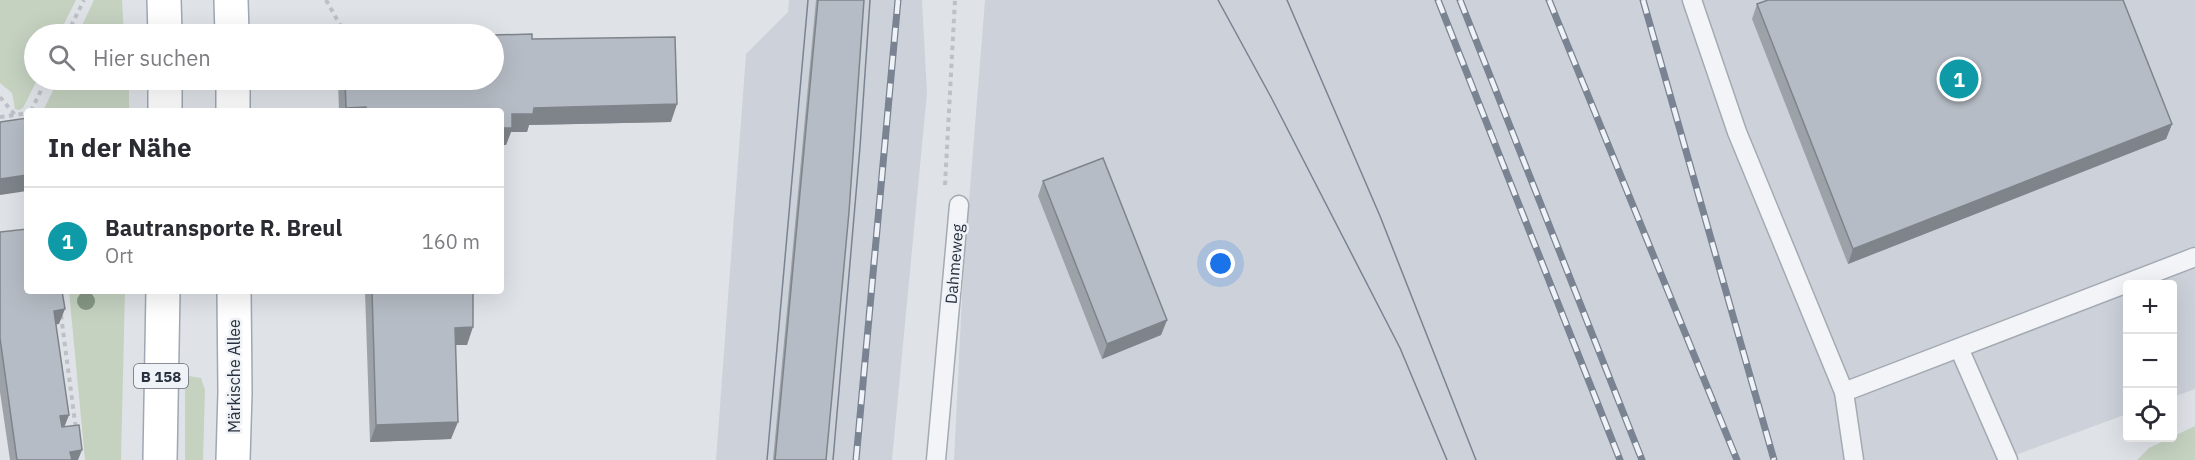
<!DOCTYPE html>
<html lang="de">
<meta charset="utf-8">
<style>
body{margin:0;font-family:"IBM Plex Sans",sans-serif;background:#f7f7f7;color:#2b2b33}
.controls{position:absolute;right:18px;bottom:18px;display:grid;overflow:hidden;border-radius:6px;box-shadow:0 6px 24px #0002}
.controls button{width:54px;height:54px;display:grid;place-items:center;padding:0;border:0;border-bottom:2px solid #e1e1e2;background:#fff;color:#2b2b33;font:30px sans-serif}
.you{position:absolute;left:1221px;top:264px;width:21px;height:21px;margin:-15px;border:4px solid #fff;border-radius:50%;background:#1a73e8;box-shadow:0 0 0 9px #1a73e833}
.badge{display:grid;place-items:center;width:39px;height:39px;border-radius:50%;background:#7c3aed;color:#fff;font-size:20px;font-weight:700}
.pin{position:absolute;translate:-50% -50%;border:3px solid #fff;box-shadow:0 2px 6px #0006}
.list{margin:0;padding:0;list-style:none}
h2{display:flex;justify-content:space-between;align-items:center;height:78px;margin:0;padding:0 24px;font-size:26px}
h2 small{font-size:20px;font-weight:400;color:#7c7c81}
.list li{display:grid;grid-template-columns:39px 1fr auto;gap:18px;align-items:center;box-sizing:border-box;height:108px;padding:0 24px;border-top:2px solid #e1e1e2}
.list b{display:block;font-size:22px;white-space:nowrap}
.list p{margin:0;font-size:20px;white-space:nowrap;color:#7c7c81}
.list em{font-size:20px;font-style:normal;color:#7c7c81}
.icon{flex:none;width:33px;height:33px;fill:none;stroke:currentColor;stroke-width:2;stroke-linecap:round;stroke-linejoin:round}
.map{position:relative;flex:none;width:2195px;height:460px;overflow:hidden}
.search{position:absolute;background:#fff;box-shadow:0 6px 24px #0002;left:24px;top:24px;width:480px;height:66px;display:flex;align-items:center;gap:15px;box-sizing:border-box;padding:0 21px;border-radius:33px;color:#7c7c81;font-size:22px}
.panel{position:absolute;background:#fff;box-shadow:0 6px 24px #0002;left:24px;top:108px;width:480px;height:186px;border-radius:6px}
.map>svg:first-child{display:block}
.built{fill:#cdd2da}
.green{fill:#c5d2c0}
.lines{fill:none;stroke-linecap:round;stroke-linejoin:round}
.lane-casing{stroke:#a4aab2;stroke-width:21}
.primary-casing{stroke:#9ea7b4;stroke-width:36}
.path{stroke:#bdc1c7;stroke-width:4;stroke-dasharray:4.5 4.5;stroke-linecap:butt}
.lane{stroke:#f2f4f7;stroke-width:18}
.primary{stroke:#fff;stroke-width:33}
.tram{stroke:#798392;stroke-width:1.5}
.rail-casing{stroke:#798392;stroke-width:7}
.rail{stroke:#eff2f6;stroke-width:4.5;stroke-dasharray:14;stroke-linecap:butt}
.tree{fill:#869886}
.wall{fill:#9da2a9}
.shaded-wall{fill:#7f848a}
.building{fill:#b6bcc5;stroke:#7f848a;stroke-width:1.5}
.labels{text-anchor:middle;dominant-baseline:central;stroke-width:5;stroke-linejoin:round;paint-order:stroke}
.shield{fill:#eff2f6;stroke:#646b76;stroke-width:1.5}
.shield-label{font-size:15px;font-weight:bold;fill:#28313f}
.street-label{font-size:16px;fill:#28313f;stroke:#eff2f6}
</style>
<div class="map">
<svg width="2195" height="460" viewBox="0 0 2195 460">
<rect width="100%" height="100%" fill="#dfe3e8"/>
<!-- built -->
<g class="built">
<path d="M789 0H922L927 93 892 460H716L746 54 788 12Z"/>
<path d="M985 0H2195V389L2173 397 2172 284H2128L2127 414 2002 460H954L963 276Z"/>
</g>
<!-- green -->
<g class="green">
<path d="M0 0H76L59 34H34V80H37L23 108 19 110 15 109 12 93 0 83Z"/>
<path d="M94 0H122L124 34H78Z"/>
<path d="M58 80H129V111H43Z"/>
<path d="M69 291H125L121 460H85Z"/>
<path d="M189 376 201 378 205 390 203 460H185V388Z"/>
<path d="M2195 426V460H2137L2149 448Z"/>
</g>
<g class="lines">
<defs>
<g id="lane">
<path d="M1692 0 1737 132 1844 392 1854 460"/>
<path d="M1959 348 2008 460"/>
<path d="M1844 392 2195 257"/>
<path d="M936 460 959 205"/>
</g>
<g id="primary">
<path d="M164 0 165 34"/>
<path d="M231 0 232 34"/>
<path d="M233 80V111"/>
<path d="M165 111V80"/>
<path d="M160 460 163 291"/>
<path d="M233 460 235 392 234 291"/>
</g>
</defs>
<!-- lane casing -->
<use href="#lane" class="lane-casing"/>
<!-- primary casing -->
<use href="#primary" class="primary-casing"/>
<!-- path -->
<g class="path">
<path d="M326 0 344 32"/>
<path d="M67 34 84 0"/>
<path d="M285 34 344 32 492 33"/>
<path d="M0 97 15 115 27 113"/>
<path d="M31 111 46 80"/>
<path d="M0 117 15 115"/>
<path d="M945 185 955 0"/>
<path d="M61 315 76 430"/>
</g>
<!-- lane -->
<use href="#lane" class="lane"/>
<!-- primary -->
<use href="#primary" class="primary"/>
<!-- tram -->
<g class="tram">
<path d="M1218 0 1272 99 1400 348 1447 460"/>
<path d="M1287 0 1380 216 1476 460"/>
<path d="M767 460 808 0"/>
<path d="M833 460 860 147 870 0"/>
</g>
<defs>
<g id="rail">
<path d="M1438 0 1620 460"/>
<path d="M1460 0 1642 460"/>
<path d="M1549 0 1737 460"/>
<path d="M1643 0 1774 460"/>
<path d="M856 460 898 0"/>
</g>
</defs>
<!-- rail casing -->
<use href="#rail" class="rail-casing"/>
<!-- rail -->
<use href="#rail" class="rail"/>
</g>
<!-- trees -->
<circle class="tree" cx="86" cy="301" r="9"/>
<!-- wall -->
<g class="wall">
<path d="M816 0H864L826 460H773Z"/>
<path d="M1757 4 2172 124 2166 139 1848 264 1752 19Z"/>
<path d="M532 39 671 122 529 125 527 132H511L506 145 501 111H339L338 80H494Z"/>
<path d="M1043 181 1167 320 1161 335 1102 359 1038 196Z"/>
<path d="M0 232 59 324H56L69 415 64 427 78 460H10L0 392Z"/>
<path d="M365 291H473L467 345H456L451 439 370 442Z"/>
</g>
<!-- shaded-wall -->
<g class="shaded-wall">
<path d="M677 104 671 122 529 125 527 132H511L506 145H501V128L512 114 534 108Z"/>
<path d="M366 107 365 111H345L346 108Z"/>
<path d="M2172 124 2166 139 1848 264 1853 249Z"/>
<path d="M27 175V191L0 195V179Z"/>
<path d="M65 309 59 324 48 326 54 311Z"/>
<path d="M1167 320 1161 335 1102 359 1107 344Z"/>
<path d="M473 327 467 345H449L455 328Z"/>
<path d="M69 415 63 430 54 431 60 416Z"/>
<path d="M458 422 451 439 370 442 376 425Z"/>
<path d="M82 450 78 460H67L70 452Z"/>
</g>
<!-- building -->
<g class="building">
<path d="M818 0H864L849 212 826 460H775Z"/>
<path d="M1768 0H2123L2172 124 1853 249 1757 4Z"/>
<path d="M532 34V39L675 37 677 104 534 108 533 114H512V128H501V111H366V107L346 108 345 80H494V35Z"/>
<path d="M27 118V175L0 179V122Z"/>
<path d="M1103 158 1167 320 1107 344 1043 181Z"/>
<path d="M27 229V291H62L65 309 54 311 69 415 60 416 62 427 79 425 82 450 70 452 72 460H17L0 338V232Z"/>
<path d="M372 291H473V327L455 328 458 422 376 425Z"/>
</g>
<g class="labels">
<!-- shield labels -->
<rect class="shield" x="134" y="364" width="54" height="24" rx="4.5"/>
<g class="shield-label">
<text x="161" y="376">B 158</text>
</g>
<!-- street labels -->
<g class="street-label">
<text transform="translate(954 264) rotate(-85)">Dahmeweg</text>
<text transform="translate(234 376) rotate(-90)">Märkische Allee</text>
</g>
</g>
</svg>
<div class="controls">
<button>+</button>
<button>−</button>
<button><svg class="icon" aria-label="locate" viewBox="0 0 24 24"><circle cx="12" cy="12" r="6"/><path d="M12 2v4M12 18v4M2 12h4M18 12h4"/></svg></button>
</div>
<div class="you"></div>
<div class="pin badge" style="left:1959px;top:79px;background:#0f9aa8">1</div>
<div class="search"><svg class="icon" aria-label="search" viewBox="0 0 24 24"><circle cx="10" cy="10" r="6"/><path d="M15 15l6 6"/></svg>Hier suchen</div>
<section class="panel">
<h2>In der Nähe<small></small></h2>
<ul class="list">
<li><span class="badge" style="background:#0f9aa8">1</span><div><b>Bautransporte R. Breul</b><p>Ort</p></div><em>160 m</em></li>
</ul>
</section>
</div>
